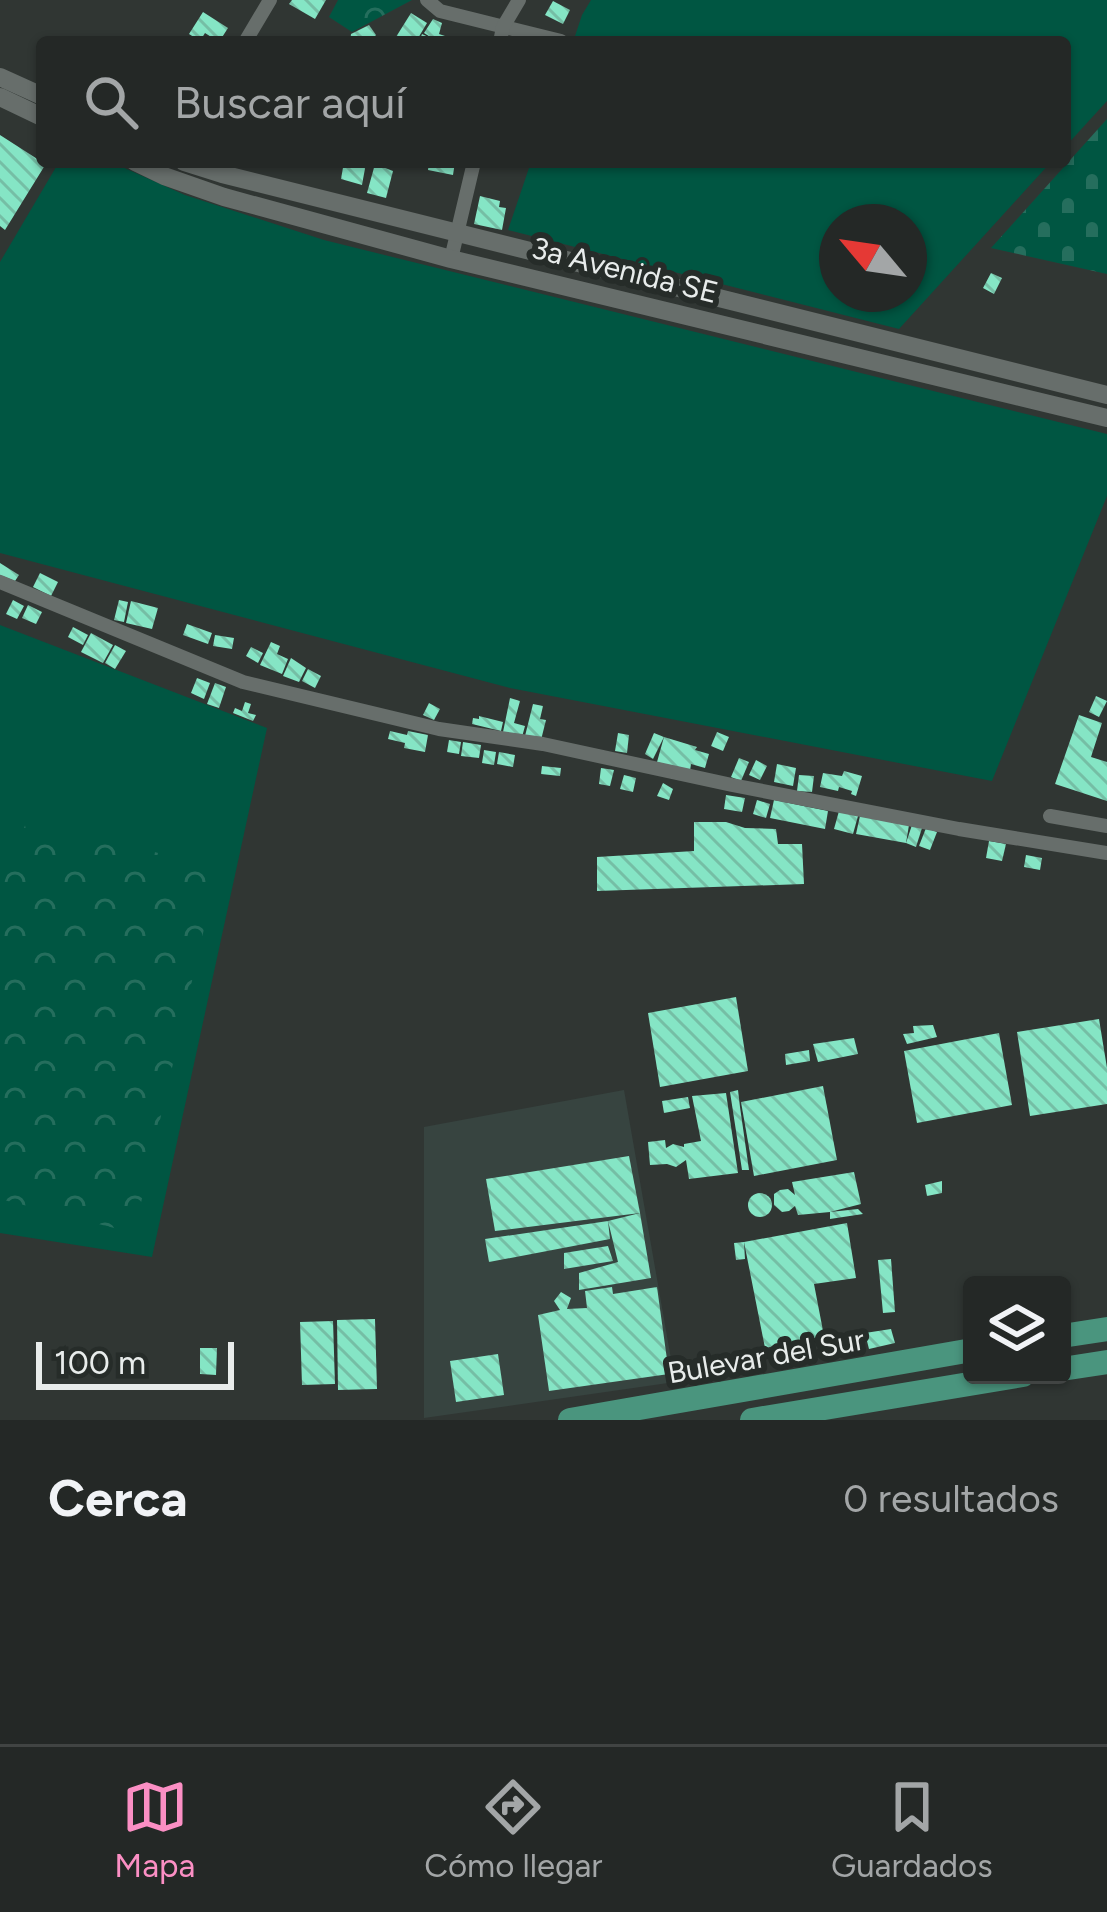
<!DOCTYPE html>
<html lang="es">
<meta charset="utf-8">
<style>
body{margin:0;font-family:Figtree,sans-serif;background:#2c302e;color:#f1f3f6}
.controls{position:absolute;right:36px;bottom:36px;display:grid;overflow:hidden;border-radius:12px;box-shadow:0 3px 9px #0004}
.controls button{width:108px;height:108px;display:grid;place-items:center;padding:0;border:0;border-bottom:3px solid #414443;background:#242826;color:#f1f3f6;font:60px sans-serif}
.compass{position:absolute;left:819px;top:204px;width:108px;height:108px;border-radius:50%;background:#242826;box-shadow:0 3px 9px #0004;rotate:299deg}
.scale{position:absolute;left:36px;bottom:30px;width:198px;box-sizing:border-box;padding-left:12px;border:6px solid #e8eceb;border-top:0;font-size:33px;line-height:42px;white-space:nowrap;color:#e8eceb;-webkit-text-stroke:9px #262c29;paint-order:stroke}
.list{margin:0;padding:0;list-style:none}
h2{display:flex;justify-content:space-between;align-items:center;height:156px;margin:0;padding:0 48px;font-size:51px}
h2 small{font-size:39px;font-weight:400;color:#a3a6a7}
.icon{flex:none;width:66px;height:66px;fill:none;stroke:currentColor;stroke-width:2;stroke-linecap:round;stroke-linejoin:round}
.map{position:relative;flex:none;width:1107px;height:1420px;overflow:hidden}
.search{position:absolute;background:#242826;box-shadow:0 3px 9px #0004;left:36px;right:36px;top:36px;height:132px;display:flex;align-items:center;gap:30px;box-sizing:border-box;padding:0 42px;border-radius:12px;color:#a3a6a7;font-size:45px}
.sheet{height:324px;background:#242826}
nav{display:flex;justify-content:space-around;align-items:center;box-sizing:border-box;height:168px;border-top:3px solid #414443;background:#242826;font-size:33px;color:#a3a6a7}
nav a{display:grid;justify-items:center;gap:6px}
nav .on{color:#fb8fc4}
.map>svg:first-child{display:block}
.built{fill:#374440}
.grass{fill:#005642;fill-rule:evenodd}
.cemetery{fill:url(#cemetery-stones)}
.park{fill:url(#park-crowns)}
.building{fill:url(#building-back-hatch)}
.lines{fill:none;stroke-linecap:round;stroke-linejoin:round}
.minor{stroke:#676e6b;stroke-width:14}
.tertiary{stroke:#676e6b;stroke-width:18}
.trunk{stroke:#4a957e;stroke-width:24}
.labels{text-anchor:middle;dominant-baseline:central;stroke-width:12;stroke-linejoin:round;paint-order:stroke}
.street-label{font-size:30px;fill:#e8eceb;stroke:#262c29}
</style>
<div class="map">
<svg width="1107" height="1420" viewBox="0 0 1107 1420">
<defs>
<pattern id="cemetery-stones" width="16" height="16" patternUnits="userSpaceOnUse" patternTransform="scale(3)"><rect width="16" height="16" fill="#005642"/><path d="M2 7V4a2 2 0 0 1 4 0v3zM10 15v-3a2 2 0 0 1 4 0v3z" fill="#256e5d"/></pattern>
<pattern id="park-crowns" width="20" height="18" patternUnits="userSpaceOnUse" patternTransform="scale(3)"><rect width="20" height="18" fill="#005642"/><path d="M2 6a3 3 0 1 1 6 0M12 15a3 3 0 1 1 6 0" fill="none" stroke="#256e5d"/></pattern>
<pattern id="building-back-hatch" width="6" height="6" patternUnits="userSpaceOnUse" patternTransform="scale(3)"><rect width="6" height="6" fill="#85e5c5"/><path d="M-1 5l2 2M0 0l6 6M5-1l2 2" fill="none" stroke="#75bea5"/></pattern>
</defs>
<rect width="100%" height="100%" fill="#303633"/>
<!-- built -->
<path class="built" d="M624 1090 675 1382 424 1418V1127Z"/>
<!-- grass -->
<g class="grass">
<path d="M591 0H1107V101L1065 147V42H573L582 15Z"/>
<path d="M59 162H111L185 195 324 240 1107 434V496L992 781 510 688 0 553V262Z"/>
<path d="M531 162H1051L899 329 508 230ZM909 222V294H837V222Z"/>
<path d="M0 625 267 728 152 1257 0 1233Z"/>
</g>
<!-- cemetery -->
<path class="cemetery" d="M1107 119V274L991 248Z"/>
<!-- park -->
<g class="park">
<path d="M338 0H412L352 32 329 17Z"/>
<path d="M27 820 218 868 134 1233 0 1199V894Z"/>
</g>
<!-- building -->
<g class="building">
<path d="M292 0H326L315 19 289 4Z"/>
<path d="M553 1 570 10 563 24 545 15Z"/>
<path d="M203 12 228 28 219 42 205 33 200 41 189 34Z"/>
<path d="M411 13 427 23 417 40 405 42 396 37Z"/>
<path d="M433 19 442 23 439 34 463 42H419L422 34 435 40 424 33Z"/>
<path d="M369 25 376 35 371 42H350L351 34Z"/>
<path d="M0 135 42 162H47L5 230 0 226Z"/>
<path d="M344 162 366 163 362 185 341 179Z"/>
<path d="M429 162H455L453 175 428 170Z"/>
<path d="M375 164 393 171 386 198 367 193Z"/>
<path d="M480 196 500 201 499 207 506 208 502 230 474 224Z"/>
<path d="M991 273 1002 278 994 294 983 288Z"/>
<path d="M0 563 19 575 15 581 0 575Z"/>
<path d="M40 573 58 582 51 596 33 587Z"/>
<path d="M13 600 24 606 17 619 6 614Z"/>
<path d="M119 600 128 602 124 622 114 620Z"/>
<path d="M131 601 158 608 152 629 126 623Z"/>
<path d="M28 605 42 612 36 624 22 618Z"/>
<path d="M187 624 212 633 208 644 183 635Z"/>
<path d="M73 627 88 635 83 645 68 637Z"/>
<path d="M91 633 113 645 103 663 81 652Z"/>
<path d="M215 635 234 638 232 649 213 646Z"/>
<path d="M271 642 280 646 277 654 288 659 282 674 260 665Z"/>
<path d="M115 645 126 651 115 669 105 663Z"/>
<path d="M251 647 263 653 258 663 246 656Z"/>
<path d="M291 658 306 668 299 682 283 676Z"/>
<path d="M308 669 321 676 315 688 302 681Z"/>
<path d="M197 678 210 683 204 699 191 693Z"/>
<path d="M215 683 226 687 219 708 207 704Z"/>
<path d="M1096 696 1107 701 1099 717 1089 712Z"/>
<path d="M510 698 520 701 514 723 525 726 522 737 503 732Z"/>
<path d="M245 702 251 704 248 713 256 715 253 721 233 713 235 708 242 711Z"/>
<path d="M429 703 440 709 434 720 423 715Z"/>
<path d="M533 704 543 706 540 719 546 720 541 740 525 736Z"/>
<path d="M1079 715 1102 723 1091 757 1107 762V801L1055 784Z"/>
<path d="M479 716 503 722 501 731 472 724 473 718 479 719Z"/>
<path d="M390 731 407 735 408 731 428 735 425 752 404 748 405 743 388 739Z"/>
<path d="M717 732 729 737 723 751 711 746Z"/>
<path d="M618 733 629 735 627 753 615 751Z"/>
<path d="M654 733 664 737 653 759 645 754Z"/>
<path d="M664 737 697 747 695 750 709 754 705 768 691 764 690 771 657 762Z"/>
<path d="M449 740 461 742 459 754 447 752Z"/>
<path d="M463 742 481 745 479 758 461 756Z"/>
<path d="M484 750 496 752 494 765 482 763Z"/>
<path d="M499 752 515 755 513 767 497 764Z"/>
<path d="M739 758 749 762 741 781 731 777Z"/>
<path d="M756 760 767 766 760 780 749 775Z"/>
<path d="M777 764 796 768 793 786 774 782Z"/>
<path d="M542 766 561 768 560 776 541 774Z"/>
<path d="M601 768 614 770 610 786 599 784Z"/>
<path d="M844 771 862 776 856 796 851 794 852 791 839 787 838 791 820 787 823 773 842 776Z"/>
<path d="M624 775 636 778 633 792 620 789Z"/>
<path d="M799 775 814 776 812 792 797 791Z"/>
<path d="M663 783 673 789 669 800 657 796Z"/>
<path d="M726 795 745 798 742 812 724 809Z"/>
<path d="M757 800 770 804 766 818 753 814Z"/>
<path d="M774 800 828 811 825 829 770 818Z"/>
<path d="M839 811 858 816 853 834 834 829Z"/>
<path d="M860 816 909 825 906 843 856 834Z"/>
<path d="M694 822H726L745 828 776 829 778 844H802L804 884 597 891V857L694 851Z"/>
<path d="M912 825 922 828 916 847 906 843Z"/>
<path d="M926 828 937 832 930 850 919 846Z"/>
<path d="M989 841 1006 844 1002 861 986 858Z"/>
<path d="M1026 855 1042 858 1040 870 1024 867Z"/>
<path d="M736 997 748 1071 660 1087 648 1013Z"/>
<path d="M1099 1019 1107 1068V1104L1030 1116 1017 1032Z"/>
<path d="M933 1025 937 1037 907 1044 903 1034 914 1033 913 1026Z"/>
<path d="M999 1033 1012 1105 917 1123 904 1051Z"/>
<path d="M854 1038 858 1054 818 1062 813 1044Z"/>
<path d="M809 1050 810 1061 786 1065 785 1054Z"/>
<path d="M823 1086 837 1160 754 1176 741 1102Z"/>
<path d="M738 1090 740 1107 749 1170H742L730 1092Z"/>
<path d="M726 1093 738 1173 689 1179 686 1160 676 1167 667 1164 650 1165 648 1142 665 1140 666 1148 673 1144 684 1147V1144L701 1141 692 1096Z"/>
<path d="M688 1097 690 1108 664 1113 662 1101Z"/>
<path d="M629 1156 640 1213 495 1231 486 1179Z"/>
<path d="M854 1172 861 1204 830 1212 858 1209 863 1214 830 1219V1212L798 1215 795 1206 789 1211 782 1212 774 1205V1194L780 1190 788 1189 795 1195 792 1182Z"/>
<path d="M942 1181V1193L927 1196 925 1185Z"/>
<circle cx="760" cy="1205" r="12"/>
<path d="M640 1213 651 1278 579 1290V1273L618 1262 608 1221 610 1239 489 1262 485 1239 608 1221Z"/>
<path d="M847 1223 856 1278 814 1284 824 1336 765 1348 744 1242Z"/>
<path d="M744 1242 745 1259 736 1260 734 1243Z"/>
<path d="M608 1246 613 1261 564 1269V1253Z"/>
<path d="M891 1259 895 1312 883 1313 878 1260Z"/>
<path d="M612 1287 613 1294 657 1287 669 1374 549 1391 538 1315 560 1310 554 1301 561 1292 571 1298 567 1309 587 1308 585 1291Z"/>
<path d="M375 1319 377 1389 338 1390 337 1320Z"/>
<path d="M333 1321 335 1384 302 1385 300 1322Z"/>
<path d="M891 1329 895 1343 869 1349 865 1333Z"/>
<path d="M200 1348H217L216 1375 200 1374Z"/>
<path d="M498 1354 504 1395 456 1402 450 1361Z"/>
</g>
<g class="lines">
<!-- minor -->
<g class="minor">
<path d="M427 0 440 11 561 41"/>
<path d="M245 42 270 0"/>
<path d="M500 42 503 27 519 0"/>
<path d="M451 259 474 162"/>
<path d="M0 582 243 682 439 729 543 744 732 785 959 829 1107 853"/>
<path d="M1050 816 1107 826"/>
</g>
<!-- tertiary -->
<g class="tertiary">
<path d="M0 77 42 96"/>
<path d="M0 97 42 117"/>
<path d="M135 162 164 176 224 197 451 259 1107 418"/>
<path d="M184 162 222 174 1107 395"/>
</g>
<!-- trunk -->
<g class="trunk">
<path d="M1062 1336 1107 1329"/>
<path d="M1062 1369 1107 1362"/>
<path d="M570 1420 972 1350"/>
<path d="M752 1420 1023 1375"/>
</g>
</g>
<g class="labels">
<!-- street labels -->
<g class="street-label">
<text transform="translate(625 270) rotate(14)">3a Avenida SE</text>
<text transform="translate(766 1356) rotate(-10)">Bulevar del Sur</text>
</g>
</g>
</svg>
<div class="controls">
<button><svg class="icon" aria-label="layers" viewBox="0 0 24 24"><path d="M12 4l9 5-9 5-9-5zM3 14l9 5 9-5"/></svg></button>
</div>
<svg class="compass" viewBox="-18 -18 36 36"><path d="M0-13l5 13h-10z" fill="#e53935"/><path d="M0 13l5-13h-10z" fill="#a3a6a7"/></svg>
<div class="scale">100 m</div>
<div class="search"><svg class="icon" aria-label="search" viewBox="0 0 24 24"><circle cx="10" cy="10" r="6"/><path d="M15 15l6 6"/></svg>Buscar aquí</div>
</div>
<section class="sheet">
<h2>Cerca<small>0 resultados</small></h2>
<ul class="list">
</ul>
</section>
<nav>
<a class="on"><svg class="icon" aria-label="map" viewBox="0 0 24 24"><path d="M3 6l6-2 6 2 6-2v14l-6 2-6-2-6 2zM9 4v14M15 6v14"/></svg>Mapa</a>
<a><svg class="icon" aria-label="directions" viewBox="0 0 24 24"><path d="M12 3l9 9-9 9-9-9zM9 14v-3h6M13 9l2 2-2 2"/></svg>Cómo llegar</a>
<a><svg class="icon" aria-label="saved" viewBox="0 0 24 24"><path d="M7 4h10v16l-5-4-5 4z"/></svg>Guardados</a>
</nav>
